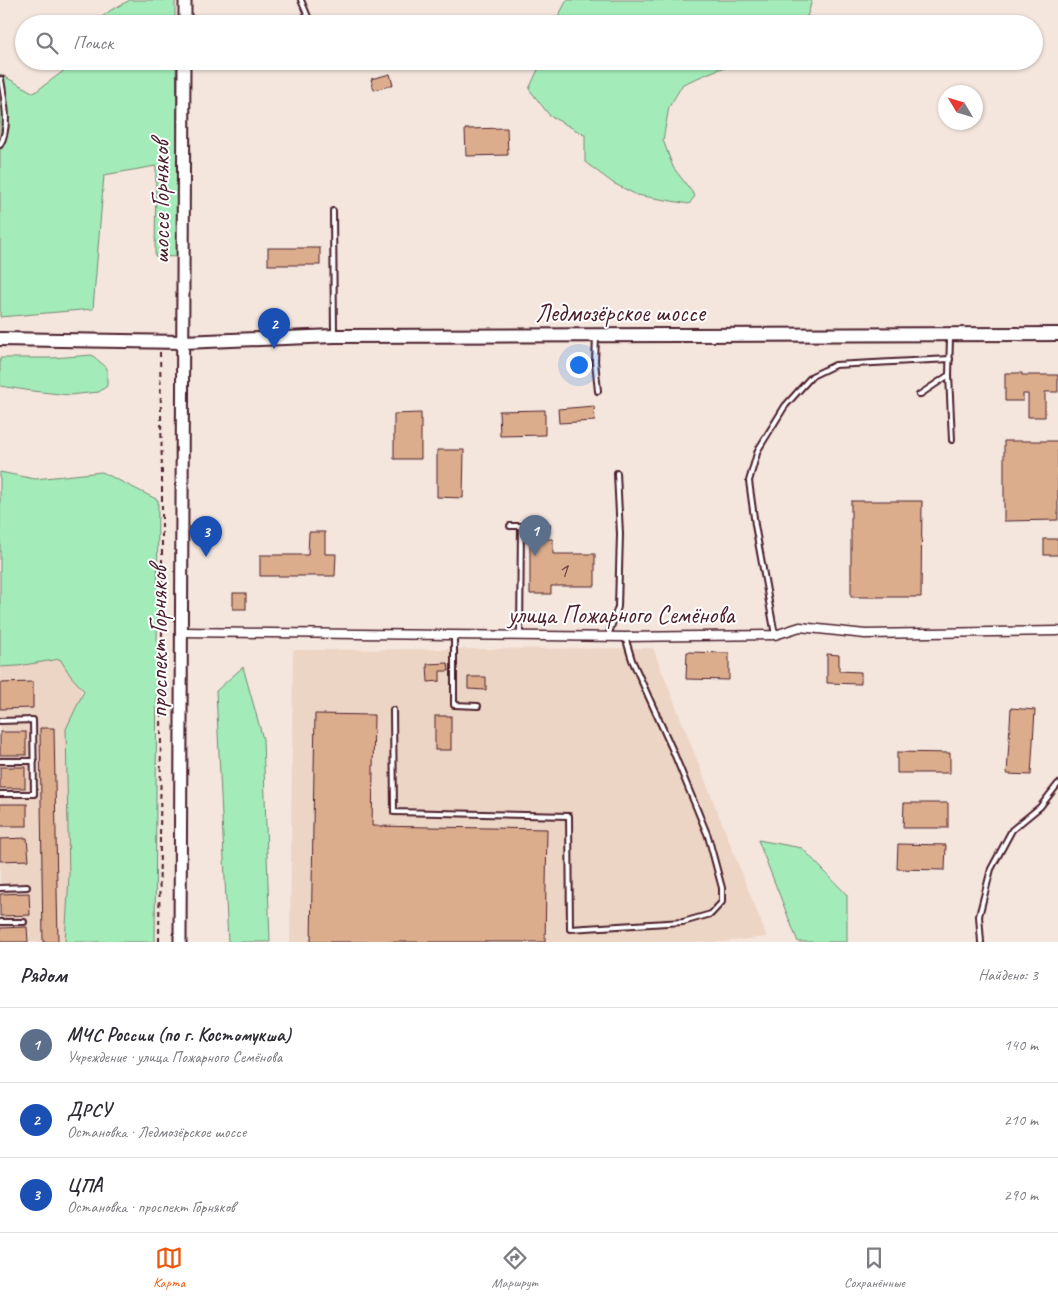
<!DOCTYPE html>
<html lang="ru">
<meta charset="utf-8">
<style>
body{margin:0;font-family:Caveat,sans-serif;background:#f7f7f7;color:#2b2b33}
.compass{position:absolute;left:938px;top:85px;width:45px;height:45px;border-radius:50%;background:#fff;box-shadow:0 1px 4px #0004;rotate:308deg}
.you{position:absolute;left:578px;top:364px;width:18px;height:18px;margin:-12px;border:4px solid #fff;border-radius:50%;background:#1a73e8;box-shadow:0 0 0 8px #1a73e833}
.badge{display:grid;place-items:center;width:32px;height:32px;border-radius:50%;background:#ea580c;color:#fff;font-size:16px;font-weight:700}
.pin{position:absolute;translate:-50% -41px;filter:drop-shadow(0 1px 2px #0008)}
.pin::after{content:'';position:absolute;top:26px;width:18px;height:15px;background:inherit;clip-path:polygon(0 0,100% 0,50% 100%)}
.list{margin:0;padding:0;list-style:none}
h2{display:flex;justify-content:space-between;align-items:center;height:65px;margin:0;padding:0 20px;font-size:21px}
h2 small{font-size:16px;font-weight:400;color:#7c7c81}
.list li{display:grid;grid-template-columns:32px 1fr auto;gap:15px;align-items:center;box-sizing:border-box;height:75px;padding:0 20px;border-top:1px solid #e1e1e2}
.list b{display:block;font-size:19px;white-space:nowrap}
.list p{margin:0;font-size:16px;white-space:nowrap;color:#7c7c81}
.list em{font-size:16px;font-style:normal;color:#7c7c81}
.icon{flex:none;width:28px;height:28px;fill:none;stroke:currentColor;stroke-width:2;stroke-linecap:round;stroke-linejoin:round}
.map{position:relative;flex:none;width:1058px;height:942px;overflow:hidden}
.search{position:absolute;background:#fff;box-shadow:0 1px 4px #0004;left:15px;right:15px;top:15px;height:55px;display:flex;align-items:center;gap:12px;box-sizing:border-box;padding:0 18px;border-radius:28px;color:#7c7c81;font-size:19px}
.sheet{height:290px;background:#fff}
nav{display:flex;justify-content:space-around;align-items:center;box-sizing:border-box;height:70px;border-top:1px solid #e1e1e2;background:#fff;font-size:14px;color:#7c7c81}
nav a{display:grid;justify-items:center;gap:2px}
nav .on{color:#ea580c}
.map>svg:first-child{display:block}
.built{fill:#edd5c5}
.green{fill:#a3ecb9;stroke:#768672}
.building{fill:#dcad8d;stroke:#4a1f2b}
.lines{fill:none;stroke-linecap:round;stroke-linejoin:round}
.service-casing{stroke:#4a1f2b;stroke-width:8}
.minor-casing{stroke:#4a1f2b;stroke-width:11}
.secondary-casing{stroke:#4a1f2b;stroke-width:15}
.primary-casing{stroke:#4a1f2b;stroke-width:16}
.path{stroke:#4a1f2b;stroke-width:2;stroke-dasharray:5 4;stroke-linecap:butt}
.service{stroke:#fff;stroke-width:4}
.minor{stroke:#fff;stroke-width:8}
.secondary{stroke:#fff;stroke-width:11}
.primary{stroke:#fff;stroke-width:12}
.labels{text-anchor:middle;dominant-baseline:central;stroke-width:4;stroke-linejoin:round;paint-order:stroke}
.number-label{font-size:22px;fill:#6e4244}
.street-label{font-size:25px;fill:#4a1f2b;stroke:#fff}
</style>
<div class="map">
<svg width="1058" height="942" viewBox="0 0 1058 942">
<rect width="100%" height="100%" fill="#f4e6dd"/>
<filter id="ink" filterUnits="userSpaceOnUse"><feTurbulence type="fractalNoise" baseFrequency=".02" numOctaves="2"/><feDisplacementMap in="SourceGraphic" scale="10" xChannelSelector="R" yChannelSelector="G"/><feConvolveMatrix kernelMatrix="1 2 1 2 8 2 1 2 1" color-interpolation-filters="sRGB"/></filter>
<g filter="url(#ink)">
<!-- built -->
<g class="built">
<path d="M52 648 82 666 78 766 75 942H0V656Z"/>
<path d="M653 648 767 937 722 942H290L293 650Z"/>
</g>
<!-- green -->
<g class="green">
<path d="M130 0H175V24H93L111 10Z"/>
<path d="M567 0H812L805 24H554Z"/>
<path d="M70 61H176L180 257 155 256 156 166 104 175 93 309 0 317V74L34 93 69 67Z"/>
<path d="M542 61H763L719 69 683 84 669 107 663 140 673 167 695 196 689 204 637 195 613 183 585 162V135L550 116 529 89Z"/>
<path d="M92 355 107 368V386L99 392 69 395 32 391 0 386V358H52Z"/>
<path d="M0 472 35 479 102 472 158 500 155 942H65L69 876 66 729 84 691 70 675 60 659 18 666 0 667Z"/>
<path d="M243 667 263 739 270 942H228L216 691Z"/>
<path d="M758 840 802 848 847 895V942H798Z"/>
</g>
<!-- building -->
<g class="building">
<path d="M390 74 393 85 374 90 371 79Z"/>
<path d="M507 128 508 155 466 156 465 129Z"/>
<rect x="268" y="248" width="52" height="17"/>
<path d="M1005 373H1022V375H1058V392H1045V417H1028V394H1023V401H1005Z"/>
<path d="M594 406 595 421 559 423 558 409Z"/>
<path d="M545 410V435L500 436 499 411Z"/>
<path d="M421 413V459H394V414Z"/>
<path d="M1004 441H1058V520L1004 521Z"/>
<path d="M437 450H464L463 498 437 497Z"/>
<path d="M851 501H922L921 597H851Z"/>
<path d="M309 532H325V554H336L335 576H260V555H308Z"/>
<path d="M530 539H553V554H595V586H551V594H530Z"/>
<rect x="1044" y="539" width="14" height="16"/>
<rect x="233" y="593" width="13" height="16"/>
<path d="M687 652 729 653V680L686 679Z"/>
<path d="M827 654 839 655V671L861 672V684L827 683Z"/>
<path d="M448 663 449 671H440V681L428 682 427 664Z"/>
<path d="M468 677H486V690L468 689Z"/>
<path d="M33 682V708L0 709V683Z"/>
<path d="M1011 708 1035 710 1031 775 1007 774Z"/>
<path d="M315 714 374 715 372 826 547 829 545 942H311Z"/>
<rect x="435" y="716" width="16" height="34"/>
<path d="M40 728H54L58 942H43Z"/>
<rect x="0" y="732" width="26" height="23"/>
<path d="M897 752 950 753V773H897Z"/>
<rect x="0" y="767" width="25" height="21"/>
<path d="M904 803H948V828H903Z"/>
<rect x="0" y="804" width="27" height="22"/>
<path d="M27 838 29 860 0 861V839Z"/>
<path d="M898 844 946 845 945 870 897 869Z"/>
<path d="M29 893 30 915 0 916V894Z"/>
<path d="M27 927 28 942H0V928Z"/>
</g>
<g class="lines">
<defs>
<g id="service">
<path d="M301 0 311 24"/>
<path d="M316 24H347"/>
<path d="M0 145C11 126 4 100 1 79"/>
<path d="M333 211 334 334"/>
<path d="M950 337 949 375 952 440"/>
<path d="M596 338 595 361 598 391"/>
<path d="M919 395 949 375"/>
<path d="M510 526H521L520 635"/>
<path d="M521 526H547"/>
<path d="M454 634V705L478 706"/>
<path d="M775 635 755 525 749 481 758 450 785 406 812 376 835 365 950 359"/>
<path d="M608 636 618 607 620 534 617 473"/>
<path d="M393 710 394 812 569 816 570 929 683 922 711 914 722 902V888L708 836 673 751 632 660 625 637"/>
<path d="M0 721 33 720 34 794H0"/>
<path d="M0 761H34"/>
<path d="M0 888 27 887"/>
<path d="M0 922H24"/>
<path d="M981 942 979 916 991 869 1012 830 1040 807 1058 784"/>
</g>
<path id="minor" d="M182 632 625 637 775 635 800 627 865 634 1058 631"/>
<g id="secondary">
<path d="M185 24V0"/>
<path d="M180 942 184 61"/>
</g>
<path id="primary" d="M0 339 183 342 334 336 1058 334"/>
</defs>
<!-- service casing -->
<use href="#service" class="service-casing"/>
<!-- minor casing -->
<use href="#minor" class="minor-casing"/>
<!-- secondary casing -->
<use href="#secondary" class="secondary-casing"/>
<!-- primary casing -->
<use href="#primary" class="primary-casing"/>
<!-- path -->
<path class="path" d="M159 942 162 631V476L160 352"/>
<!-- service -->
<use href="#service" class="service"/>
<!-- minor -->
<use href="#minor" class="minor"/>
<!-- secondary -->
<use href="#secondary" class="secondary"/>
<!-- primary -->
<use href="#primary" class="primary"/>
</g>
</g>
<g class="labels">
<!-- number labels -->
<g class="number-label">
<text x="563" y="570">1</text>
</g>
<!-- street labels -->
<g class="street-label">
<text transform="translate(161 202) rotate(-90)">шоссе Горняков</text>
<text x="620" y="313">Ледмозёрское шоссе</text>
<text x="621" y="615">улица Пожарного Семёнова</text>
<text transform="translate(159 642) rotate(-90)">проспект Горняков</text>
</g>
</g>
</svg>
<svg class="compass" viewBox="-18 -18 36 36"><path d="M0-13l5 13h-10z" fill="#e53935"/><path d="M0 13l5-13h-10z" fill="#7c7c81"/></svg>
<div class="you"></div>
<div class="pin badge" style="left:535px;top:556px;background:#5c6f8a">1</div>
<div class="pin badge" style="left:274px;top:349px;background:#1a4fb4">2</div>
<div class="pin badge" style="left:206px;top:557px;background:#1a4fb4">3</div>
<div class="search"><svg class="icon" aria-label="search" viewBox="0 0 24 24"><circle cx="10" cy="10" r="6"/><path d="M15 15l6 6"/></svg>Поиск</div>
</div>
<section class="sheet">
<h2>Рядом<small>Найдено: 3</small></h2>
<ul class="list">
<li><span class="badge" style="background:#5c6f8a">1</span><div><b>МЧС России (по г. Костомукша)</b><p>Учреждение · улица Пожарного Семёнова</p></div><em>140 m</em></li>
<li><span class="badge" style="background:#1a4fb4">2</span><div><b>ДРСУ</b><p>Остановка · Ледмозёрское шоссе</p></div><em>210 m</em></li>
<li><span class="badge" style="background:#1a4fb4">3</span><div><b>ЦПА</b><p>Остановка · проспект Горняков</p></div><em>290 m</em></li>
</ul>
</section>
<nav>
<a class="on"><svg class="icon" aria-label="map" viewBox="0 0 24 24"><path d="M3 6l6-2 6 2 6-2v14l-6 2-6-2-6 2zM9 4v14M15 6v14"/></svg>Карта</a>
<a><svg class="icon" aria-label="directions" viewBox="0 0 24 24"><path d="M12 3l9 9-9 9-9-9zM9 14v-3h6M13 9l2 2-2 2"/></svg>Маршрут</a>
<a><svg class="icon" aria-label="saved" viewBox="0 0 24 24"><path d="M7 4h10v16l-5-4-5 4z"/></svg>Сохранённые</a>
</nav>
